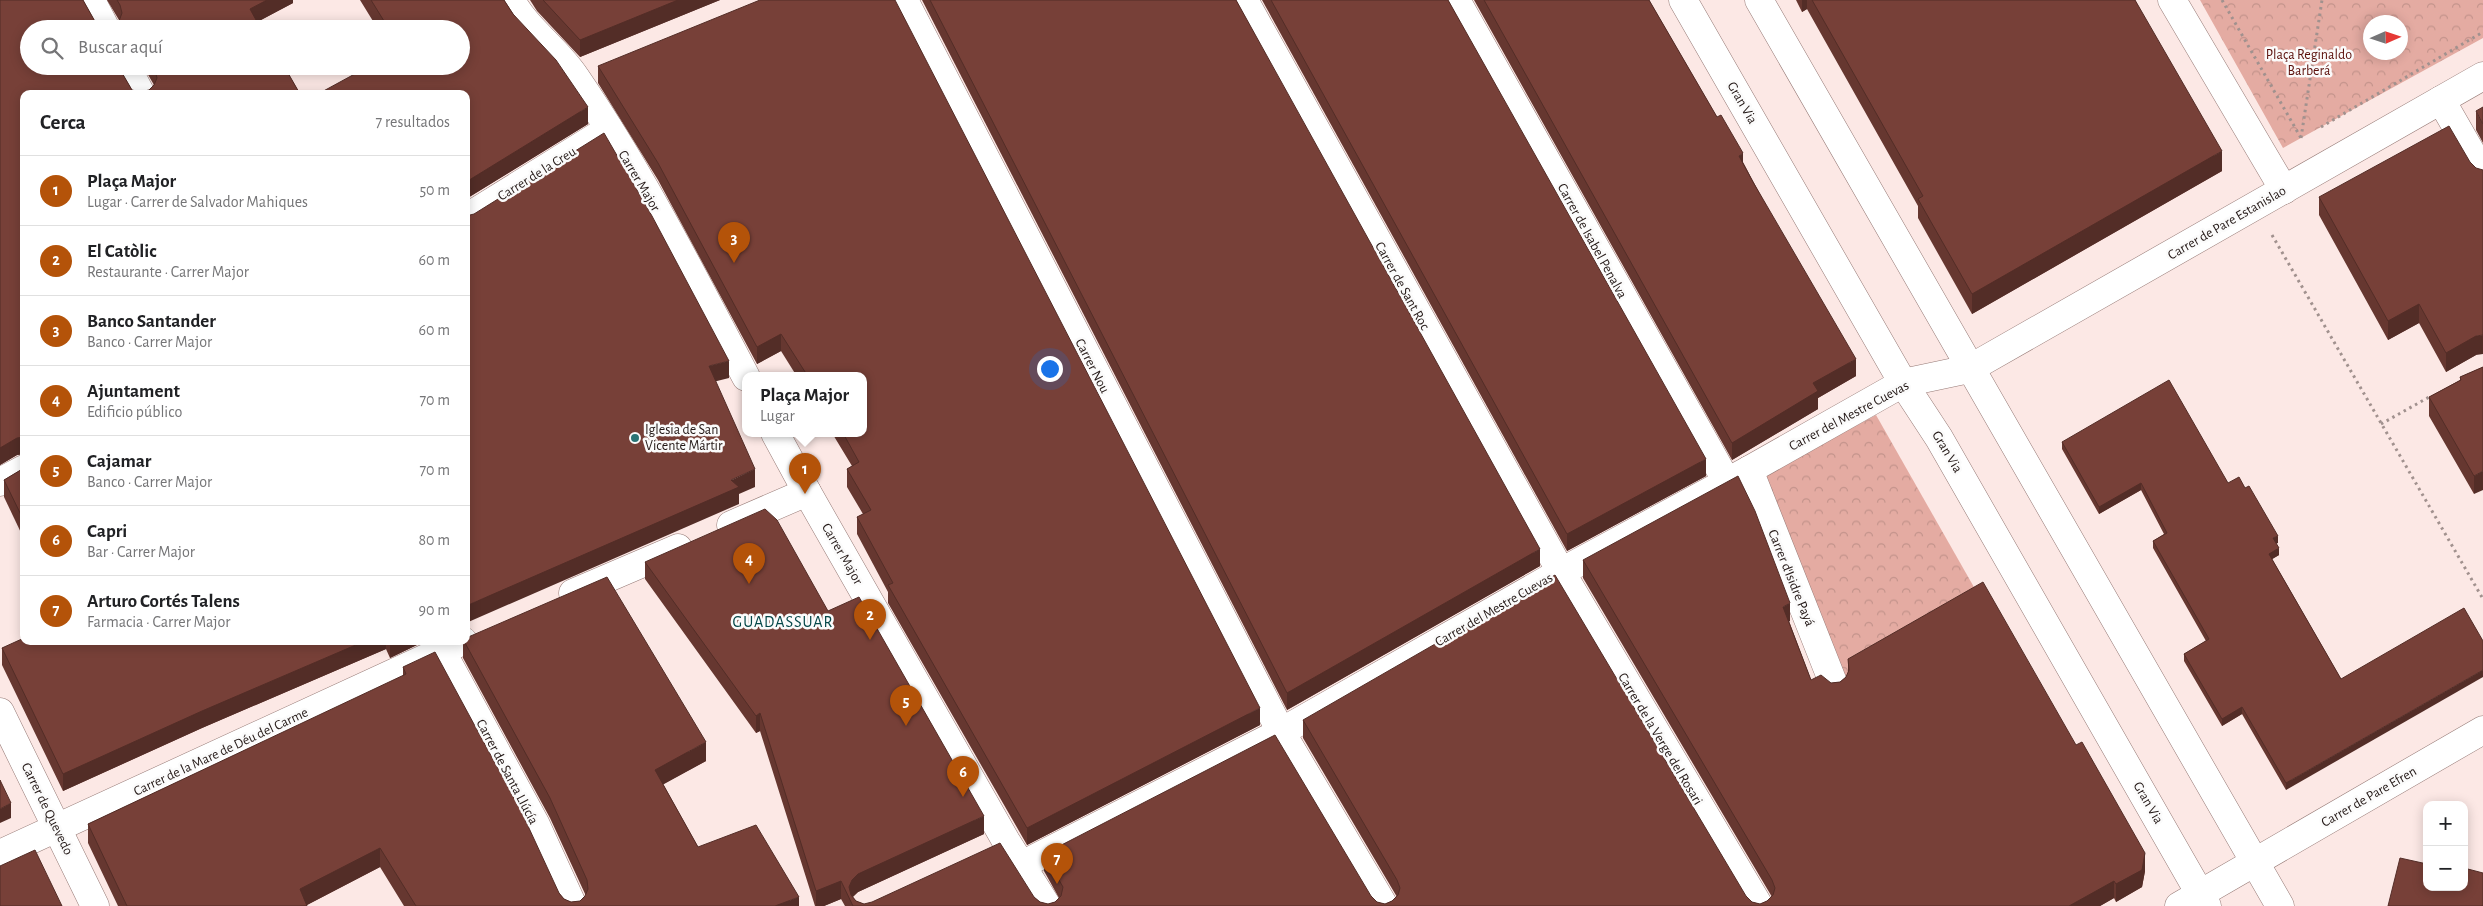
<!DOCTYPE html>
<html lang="es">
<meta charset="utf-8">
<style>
body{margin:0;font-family:"Alegreya Sans",sans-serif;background:#f2f2f2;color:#202124}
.controls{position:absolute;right:15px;bottom:15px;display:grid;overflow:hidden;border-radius:10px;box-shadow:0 2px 12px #0003}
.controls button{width:45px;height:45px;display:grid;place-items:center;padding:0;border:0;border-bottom:1px solid #e0e0e0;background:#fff;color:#202124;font:25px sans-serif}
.compass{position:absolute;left:2363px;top:15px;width:45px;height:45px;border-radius:50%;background:#fff;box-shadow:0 2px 12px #0003;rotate:87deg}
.you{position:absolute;left:1049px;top:368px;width:18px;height:18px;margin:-12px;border:4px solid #fff;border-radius:50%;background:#1a73e8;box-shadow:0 0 0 8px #1a73e833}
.badge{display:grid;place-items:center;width:32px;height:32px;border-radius:50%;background:#b45309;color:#fff;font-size:16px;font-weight:700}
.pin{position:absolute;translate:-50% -41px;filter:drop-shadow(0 1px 2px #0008)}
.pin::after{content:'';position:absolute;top:26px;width:18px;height:15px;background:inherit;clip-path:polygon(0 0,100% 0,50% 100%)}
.popup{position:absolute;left:742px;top:372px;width:125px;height:65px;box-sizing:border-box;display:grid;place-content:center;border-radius:10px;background:#fff;filter:drop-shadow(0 1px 4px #0005);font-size:16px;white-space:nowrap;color:#757577}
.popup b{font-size:19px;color:#202124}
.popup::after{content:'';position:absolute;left:50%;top:100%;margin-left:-10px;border:10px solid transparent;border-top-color:#fff}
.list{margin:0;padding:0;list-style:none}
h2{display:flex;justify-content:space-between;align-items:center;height:65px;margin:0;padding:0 20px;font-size:21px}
h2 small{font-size:16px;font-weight:400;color:#757577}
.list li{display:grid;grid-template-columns:32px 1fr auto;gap:15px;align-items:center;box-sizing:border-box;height:70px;padding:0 20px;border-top:1px solid #e0e0e0}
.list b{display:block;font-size:19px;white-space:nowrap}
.list p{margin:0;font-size:16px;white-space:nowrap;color:#757577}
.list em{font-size:16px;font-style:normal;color:#757577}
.icon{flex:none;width:28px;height:28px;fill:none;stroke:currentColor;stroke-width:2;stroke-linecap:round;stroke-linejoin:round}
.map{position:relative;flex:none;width:2483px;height:906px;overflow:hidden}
.search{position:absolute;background:#fff;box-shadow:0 2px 12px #0003;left:20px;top:20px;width:450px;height:55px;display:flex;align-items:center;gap:12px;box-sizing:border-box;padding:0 18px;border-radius:28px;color:#757577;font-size:19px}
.panel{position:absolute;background:#fff;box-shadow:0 2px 12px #0003;left:20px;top:90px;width:450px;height:555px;border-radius:10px}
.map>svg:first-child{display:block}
.park{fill:url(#park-crowns);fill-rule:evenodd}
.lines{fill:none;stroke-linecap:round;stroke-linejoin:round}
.minor-casing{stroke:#967a76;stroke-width:29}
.path{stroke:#a1918e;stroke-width:3;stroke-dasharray:2.5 4;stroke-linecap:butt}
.minor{stroke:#fff;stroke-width:28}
.wall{fill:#663730}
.shaded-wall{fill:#532d27}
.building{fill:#774038;stroke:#532d27}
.poi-dot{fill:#2a7475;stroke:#fbfbfb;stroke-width:2}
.labels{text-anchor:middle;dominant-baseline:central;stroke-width:5;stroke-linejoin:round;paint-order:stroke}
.park-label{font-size:14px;fill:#5c110c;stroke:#fbfbfb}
.street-label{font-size:14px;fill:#241917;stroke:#fbfbfb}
.poi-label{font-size:14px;fill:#241917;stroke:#fbfbfb;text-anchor:start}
.quarter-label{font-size:16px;letter-spacing:1px;fill:#044748;stroke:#fbfbfb}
</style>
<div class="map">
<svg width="2483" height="906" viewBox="0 0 2483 906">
<defs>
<pattern id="park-crowns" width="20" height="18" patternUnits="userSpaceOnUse" patternTransform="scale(1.25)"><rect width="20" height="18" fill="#e4aba2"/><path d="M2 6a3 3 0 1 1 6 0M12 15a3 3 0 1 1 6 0" fill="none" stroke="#c3938b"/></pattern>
</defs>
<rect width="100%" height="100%" fill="#fce8e5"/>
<!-- park -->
<g class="park">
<path d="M2200 0H2483V38L2283 148ZM2370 22H2400V52H2370Z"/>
<path d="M1876 415 1979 596 1845 679 1762 476Z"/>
</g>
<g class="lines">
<defs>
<g id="minor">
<path d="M91 0 106 29"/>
<path d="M511 0C526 29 558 50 576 78 641 173 693 276 746 377"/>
<path d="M904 0 1281 732 1384 906"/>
<path d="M1244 0 1561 572 1759 906"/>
<path d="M1456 0 1727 482"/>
<path d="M1683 0 1903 383 1939 438 2207 906"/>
<path d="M1759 0 2280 906"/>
<path d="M2172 0 2284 190"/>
<path d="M126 66 141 94"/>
<path d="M2441 100 2483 173"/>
<path d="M466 218 609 129"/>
<path d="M775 433 807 492 1006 841 1047 906"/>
<path d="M1749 470 1834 685"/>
<path d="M0 482 24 469"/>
<path d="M731 525 807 492"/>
<path d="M573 593 678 548"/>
<path d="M436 641 536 825 573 906"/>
<path d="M0 712 95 906"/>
<path d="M0 854 463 641"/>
<path d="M1022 865 1281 732 1561 572 1749 470 1903 383 1969 369 2483 76"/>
<path d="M2179 906 2483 730"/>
</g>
</defs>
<!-- minor casing -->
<use href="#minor" class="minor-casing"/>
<!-- path -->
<g class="path">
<path d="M2222 0 2301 138"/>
<path d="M2321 127 2483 32"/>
<path d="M2301 138 2322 0"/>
<path d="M2272 235 2483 599"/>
<path d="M2381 424 2431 396"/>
</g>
<!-- minor -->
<use href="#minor" class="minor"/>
</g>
<!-- wall -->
<g class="wall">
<path d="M0 0H83L97 25 105 27 113 26 119 20 107 0H293V3L257 22 261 29H29V66H118L132 90 140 92 149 90 154 85 143 66H284L300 94H24V454L17 455 0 465Z"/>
<path d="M360 0H504L588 124 466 199V94L354 75 348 66H461L376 26Z"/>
<path d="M530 0H720L580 57 537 11Z"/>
<path d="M922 0H1236L1540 566 1287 710Z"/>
<path d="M1262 0H1448L1706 476 1567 551Z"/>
<path d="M1474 0H1649L1743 162 1856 376 1818 398V409L1732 460Z"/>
<path d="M1796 0H2135L2222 171 1972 314 1918 218V206L1807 9 1802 12Z"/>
<path d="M598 66 1260 725 1027 845 888 603V592L857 534V517L863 514 847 487V469L852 466 832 433H864V375H796L781 351 757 364 658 180 598 83Z"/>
<path d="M2476 111 2483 124V143L2476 130Z"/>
<path d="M2470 162 2476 168V355L2446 372 2419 323 2388 340 2319 215V197Z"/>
<path d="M2483 367 2474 494 2429 416V397L2460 380V377Z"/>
<path d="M2062 442 2228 483 2278 543H2276L2279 555 2272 559 2341 679 2286 790 2242 714 2222 726 2184 661V654L2206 641 2153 548V541L2164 534 2141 490 2099 514 2062 449Z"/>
<path d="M24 468V539L4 497V480Z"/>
<path d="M1583 560 1790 621H1789L1811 680 1831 683 1840 682 1846 677 1848 674V659L2145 871 2142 887 2116 902 2114 898 2100 906H845L841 899 824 906H815L760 731 756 733 645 579V562L828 611 984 834 858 892 853 897 856 901 864 904 1034 897 1040 902 1048 904 1055 902 1059 898 1044 871V854L1371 896 1377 902 1385 904 1392 901 1397 897 1303 738V720L1746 896 1752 902 1760 904 1767 901 1772 897 1583 578Z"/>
<path d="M24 641H421V643L390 658 386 649 202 728 63 791 2 665V648Z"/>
<path d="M463 641H466L706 761 663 784 698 847 799 906H404L380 867 307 905V906H118L88 843V824L403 676V667L559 893 564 899 571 902 580 901 586 896 550 818 463 658Z"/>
</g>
<!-- shaded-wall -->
<g class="shaded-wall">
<path d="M267 0H293V3L250 26V9Z"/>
<path d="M678 0H720L580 57V40Z"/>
<path d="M1802 0H1807V9L1802 12Z"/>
<path d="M588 107V124L466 199V182Z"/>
<path d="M2222 151V171L1972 314V294Z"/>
<path d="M1743 153V170L1739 156Z"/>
<path d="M2419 304V323L2388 340V321Z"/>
<path d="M781 334V351L757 364V347Z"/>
<path d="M2483 335V354L2476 355 2446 372V353L2476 336Z"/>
<path d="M1856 359V376L1818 398V409L1732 460V443L1813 383Z"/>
<path d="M729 361V378L709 383V366Z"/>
<path d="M24 437V454L17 455 0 465V448L17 438Z"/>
<path d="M1706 459V476L1567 551V534Z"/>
<path d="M755 469V487L739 494V504L466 623V606Z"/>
<path d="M2483 471V490L2474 494V476Z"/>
<path d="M2141 483V490L2099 514V507Z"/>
<path d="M2278 536V543L2273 545V538Z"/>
<path d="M2279 548V555L2269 561V554Z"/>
<path d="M1540 549V566L1287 710V693Z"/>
<path d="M1790 603V621L1783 625V607Z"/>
<path d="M365 641H386V649L202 728 63 791V774L202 711Z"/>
<path d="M390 641H421V643L390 658Z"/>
<path d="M2483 670V677L2286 790V783Z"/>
<path d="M2242 707V714L2222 726V719Z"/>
<path d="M1260 708V725L1027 845V828Z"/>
<path d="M760 713V731L756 733V716Z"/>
<path d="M706 742V761L655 789V770Z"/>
<path d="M11 803V818L0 823V809Z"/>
<path d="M984 816V834L858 892 852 897 849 887 852 880 858 874Z"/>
<path d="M380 848V867L305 906 300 889Z"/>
<path d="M2145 853V871L2142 887 2116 902V884Z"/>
<path d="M841 881V899L824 906H816V891Z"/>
<path d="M2114 881V898L2100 906H2069Z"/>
<path d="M799 897V906H775Z"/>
</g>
<!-- building -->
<g class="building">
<path d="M0 0H83L97 25 105 27 113 26 119 21 122 13 120 5 117 0H267L250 9 261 29H29V66H118L132 90 140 92 149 90 154 85 157 78 155 70 153 66H284L300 94H24V437L17 438 0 448Z"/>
<path d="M371 0H504L513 14 556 60 588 107 466 182V94H318L362 70 359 66H461V29H372L384 21Z"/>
<path d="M543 0H678L580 40Z"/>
<path d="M760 0H895L1260 708 1027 828 888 585 893 583 857 517 871 510 847 469 859 462 843 433H864V375H807L781 334 757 347 658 163 598 66Z"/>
<path d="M930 0H1236L1540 549 1287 693Z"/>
<path d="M1271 0H1448L1706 459 1567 534Z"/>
<path d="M1484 0H1649L1717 117 1721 115 1743 153 1739 156 1753 182 1856 359 1813 383 1818 391 1732 443Z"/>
<path d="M1812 0H2135L2222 151 1972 294 1918 199 1923 196Z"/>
<path d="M2483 107V124L2476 111Z"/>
<path d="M2449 126 2470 162 2476 168 2483 170V335L2476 336 2446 353 2419 304 2388 321 2319 197Z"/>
<path d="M604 133 652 216 729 361 709 366 755 469 731 480 739 487 466 606V216L474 214Z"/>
<path d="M2483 367V471L2474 476 2429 397 2461 380 2460 377Z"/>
<path d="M2169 380 2228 483 2239 477 2245 488 2249 486 2278 536 2273 538 2279 548 2269 554 2341 679 2464 608 2483 641V670L2286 783 2242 707 2222 719 2184 654 2209 639 2153 541 2167 533 2141 483 2099 507 2062 442Z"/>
<path d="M24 468V521L4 480Z"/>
<path d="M1738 476 1755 511 1790 603 1783 607 1811 680 1821 675 1831 683 1840 682 1846 677 1849 670 1848 659 1983 582 2076 745 2082 742 2145 853 2142 870 2116 884 2114 881 2069 906H853L841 881 816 891 760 713 756 716 645 562 765 509 777 520 828 611 859 597 984 816 858 874 852 880 849 887 851 895 856 901 864 904 872 902 1000 843 1034 897 1040 902 1048 904 1055 902 1061 896 1063 887 1044 854 1275 735 1371 896 1377 902 1385 904 1392 901 1398 895 1400 888 1397 880 1303 720 1555 575 1746 896 1752 902 1760 904 1767 901 1773 895 1775 888 1772 880 1583 560Z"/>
<path d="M607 577 706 742 655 770 698 847 756 825 799 897 775 906H416L380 848 300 889 307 906H127L88 824 406 674 403 667 435 652 522 813 559 893 564 899 571 902 580 901 585 896 588 889 587 880 550 798 464 641H466V638Z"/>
<path d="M24 638V641H365L202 711 63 774 2 648Z"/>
<path d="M0 780 11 803 0 809Z"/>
<path d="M35 850 62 906H0V866Z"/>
<path d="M2400 858 2427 864V887H2464V868L2483 873V906H2388Z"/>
</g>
<!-- markers -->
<circle class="poi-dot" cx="635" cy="438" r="5"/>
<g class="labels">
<!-- park labels -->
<g class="park-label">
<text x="2309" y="55">Plaça Reginaldo<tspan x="2309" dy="16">Barberá</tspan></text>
</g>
<!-- street labels -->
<g class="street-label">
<text transform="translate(1742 103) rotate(60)">Gran Via</text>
<text transform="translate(537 174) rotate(-32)">Carrer de la Creu</text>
<text transform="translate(639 181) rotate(59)">Carrer Major</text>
<text transform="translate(2227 223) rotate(-30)">Carrer de Pare Estanislao</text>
<text transform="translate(1592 241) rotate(61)">Carrer de Isabel Penalva</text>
<text transform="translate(1402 286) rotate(61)">Carrer de Sant Roc</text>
<text transform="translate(1092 366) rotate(63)">Carrer Nou</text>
<text transform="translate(1849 416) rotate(-28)">Carrer del Mestre Cuevas</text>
<text transform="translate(1947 452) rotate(59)">Gran Via</text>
<text transform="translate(842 554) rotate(60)">Carrer Major</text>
<text transform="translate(1791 578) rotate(68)">Carrer d'Isidre Payá</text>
<text transform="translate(1494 610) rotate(-30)">Carrer del Mestre Cuevas</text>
<text transform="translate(1660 739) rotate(59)">Carrer de la Verge del Rosari</text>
<text transform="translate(221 752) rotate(-25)">Carrer de la Mare de Déu del Carme</text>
<text transform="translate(507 772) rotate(62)">Carrer de Santa Llúcía</text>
<text transform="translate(2369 797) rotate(-30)">Carrer de Pare Efren</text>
<text transform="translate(2148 803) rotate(60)">Gran Via</text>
<text transform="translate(47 809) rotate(64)">Carrer de Quevedo</text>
</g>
<!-- poi labels -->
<g class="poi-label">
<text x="645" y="430">Iglesia de San<tspan x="645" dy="16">Vicente Mártir</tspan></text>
</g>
<!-- quarter labels -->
<g class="quarter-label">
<text x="783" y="622">GUADASSUAR</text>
</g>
</g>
</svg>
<div class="controls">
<button>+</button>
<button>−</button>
</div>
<svg class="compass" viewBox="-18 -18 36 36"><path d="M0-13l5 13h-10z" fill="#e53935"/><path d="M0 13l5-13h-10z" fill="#757577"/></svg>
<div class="you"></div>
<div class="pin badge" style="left:805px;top:494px">1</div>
<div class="popup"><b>Plaça Major</b>Lugar</div>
<div class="pin badge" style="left:870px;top:640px">2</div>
<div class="pin badge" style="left:734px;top:263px">3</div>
<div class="pin badge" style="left:749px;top:584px">4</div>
<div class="pin badge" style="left:906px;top:726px">5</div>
<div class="pin badge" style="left:963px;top:797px">6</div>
<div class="pin badge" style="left:1057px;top:884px">7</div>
<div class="search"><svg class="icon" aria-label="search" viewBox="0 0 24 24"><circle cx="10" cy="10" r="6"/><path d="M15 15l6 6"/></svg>Buscar aquí</div>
<section class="panel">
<h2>Cerca<small>7 resultados</small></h2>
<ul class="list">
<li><span class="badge">1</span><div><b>Plaça Major</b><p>Lugar · Carrer de Salvador Mahiques</p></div><em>50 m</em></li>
<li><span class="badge">2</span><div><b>El Catòlic</b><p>Restaurante · Carrer Major</p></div><em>60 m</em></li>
<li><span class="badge">3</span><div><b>Banco Santander</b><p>Banco · Carrer Major</p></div><em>60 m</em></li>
<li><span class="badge">4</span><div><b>Ajuntament</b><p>Edificio público</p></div><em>70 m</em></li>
<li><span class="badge">5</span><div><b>Cajamar</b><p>Banco · Carrer Major</p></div><em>70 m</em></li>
<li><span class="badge">6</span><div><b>Capri</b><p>Bar · Carrer Major</p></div><em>80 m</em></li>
<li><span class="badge">7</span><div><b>Arturo Cortés Talens</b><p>Farmacia · Carrer Major</p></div><em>90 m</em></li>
</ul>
</section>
</div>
